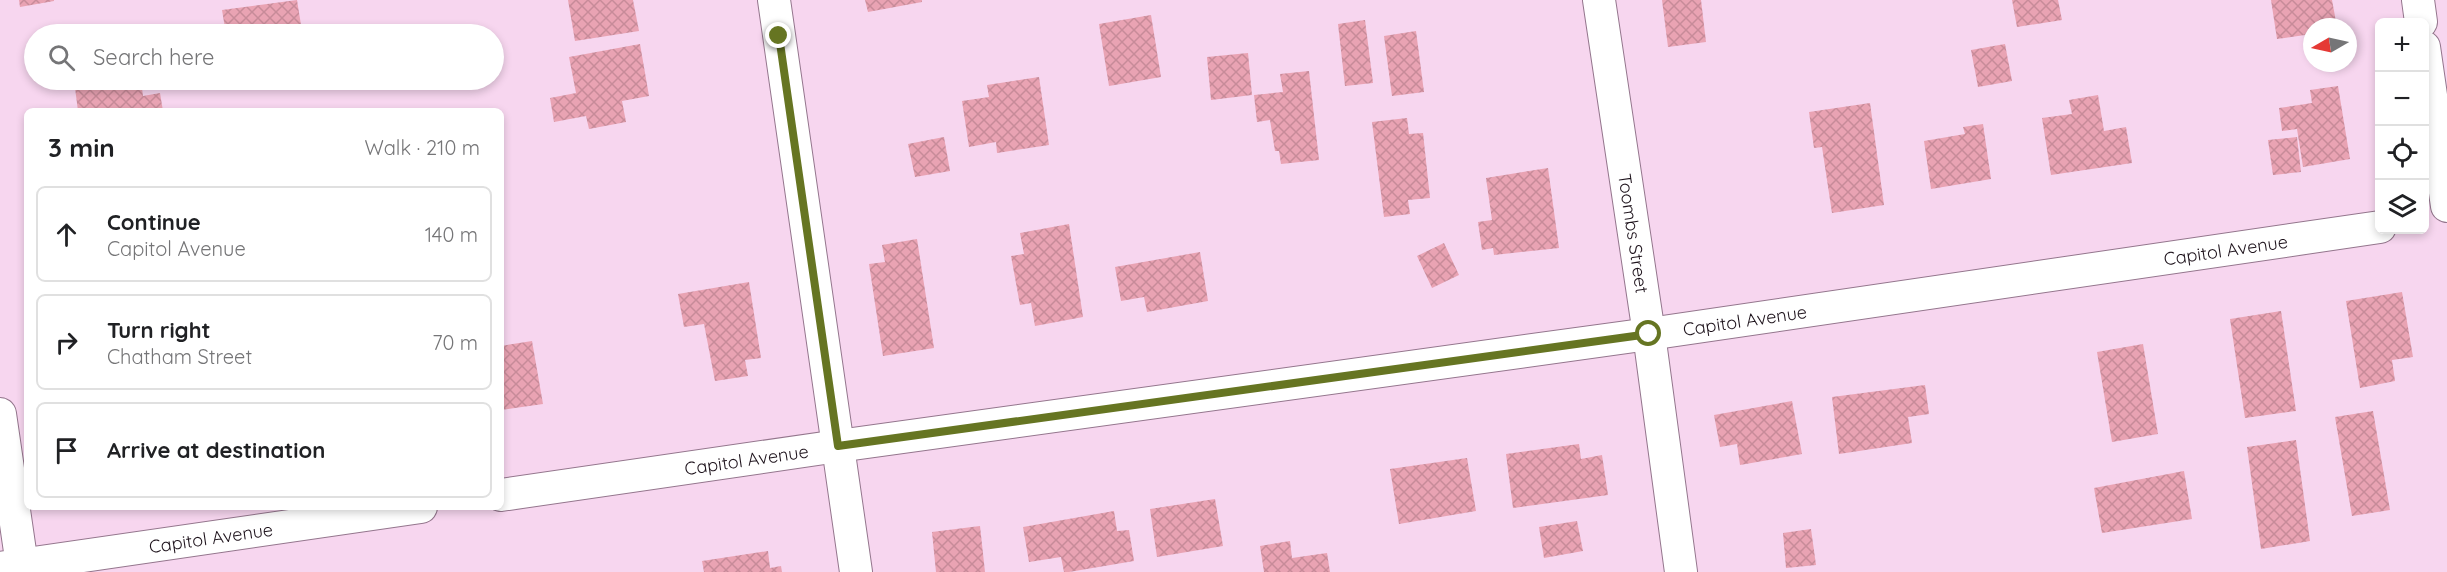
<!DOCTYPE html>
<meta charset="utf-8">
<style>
body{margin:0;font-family:Quicksand,sans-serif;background:#f2f2f2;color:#202124}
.controls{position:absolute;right:18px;top:18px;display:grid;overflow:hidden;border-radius:9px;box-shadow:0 3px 9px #0003}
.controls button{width:54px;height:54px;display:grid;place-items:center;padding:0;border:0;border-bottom:2px solid #e0e0e0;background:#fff;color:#202124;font:30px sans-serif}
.compass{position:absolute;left:2303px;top:18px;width:54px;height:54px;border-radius:50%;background:#fff;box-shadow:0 3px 9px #0003;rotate:261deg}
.stop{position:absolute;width:18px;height:18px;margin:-14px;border:4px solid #667522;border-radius:50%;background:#fff}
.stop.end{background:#667522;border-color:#fff;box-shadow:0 2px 6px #0008}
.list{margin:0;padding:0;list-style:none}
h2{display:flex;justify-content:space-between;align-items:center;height:78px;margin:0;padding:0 24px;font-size:26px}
h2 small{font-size:20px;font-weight:400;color:#757577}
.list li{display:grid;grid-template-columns:39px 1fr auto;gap:18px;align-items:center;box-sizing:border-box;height:96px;margin:0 12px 12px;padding:0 12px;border:2px solid #e0e0e0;border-radius:9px}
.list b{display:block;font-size:22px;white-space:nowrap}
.list p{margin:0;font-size:20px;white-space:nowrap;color:#757577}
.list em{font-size:20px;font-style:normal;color:#757577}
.icon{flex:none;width:33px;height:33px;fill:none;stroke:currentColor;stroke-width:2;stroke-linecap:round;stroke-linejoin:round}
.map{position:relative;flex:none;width:2447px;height:572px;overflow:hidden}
.search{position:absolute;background:#fff;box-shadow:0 3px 9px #0003;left:24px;top:24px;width:480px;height:66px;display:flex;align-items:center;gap:15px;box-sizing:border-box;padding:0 21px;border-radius:33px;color:#757577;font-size:22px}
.panel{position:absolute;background:#fff;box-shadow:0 3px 9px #0003;left:24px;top:108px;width:480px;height:402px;border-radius:9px}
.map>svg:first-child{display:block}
.building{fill:url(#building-cross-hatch)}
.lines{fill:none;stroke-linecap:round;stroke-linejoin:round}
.street-casing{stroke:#94768d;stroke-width:34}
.street{stroke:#fff;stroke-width:32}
.route{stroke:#667522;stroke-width:8}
.labels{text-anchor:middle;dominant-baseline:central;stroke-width:5;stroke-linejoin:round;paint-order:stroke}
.street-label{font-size:18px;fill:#1d121b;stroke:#f7d6ef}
</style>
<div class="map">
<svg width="2447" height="572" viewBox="0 0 2447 572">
<defs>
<pattern id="building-cross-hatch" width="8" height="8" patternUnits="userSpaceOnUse" patternTransform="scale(1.5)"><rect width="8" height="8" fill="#e9a3b3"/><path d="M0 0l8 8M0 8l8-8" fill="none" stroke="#c78b99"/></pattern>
</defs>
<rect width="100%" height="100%" fill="#f7d6ef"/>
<!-- building -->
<g class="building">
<path d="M19 0H54V1L20 7Z"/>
<path d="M297 0 301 25 226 34 222 10Z"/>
<path d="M568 0H633L639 31 575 41Z"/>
<path d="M865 0H922V2L868 12Z"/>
<path d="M1662 0H1701L1706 42 1668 47Z"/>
<path d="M2012 0H2058L2062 20 2017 27Z"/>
<path d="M2271 0H2332L2337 27H2312V34L2277 39Z"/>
<path d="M1151 15 1161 77 1109 86 1099 24Z"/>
<path d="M1365 20 1373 83 1345 86 1338 24Z"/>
<path d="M1416 31 1424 92 1392 96 1384 36Z"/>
<path d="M640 44 649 96 622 101 626 122 589 129 586 116 554 122 550 98 576 93 569 57Z"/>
<path d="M2005 44 2012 81 1978 87 1971 50Z"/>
<path d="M1248 53 1252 95 1211 100 1207 57Z"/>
<path d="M1309 71 1319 160 1281 164 1279 151H1275L1270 120 1257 122 1254 95 1283 92 1280 74Z"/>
<path d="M1039 77 1049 145 997 153 996 142 969 147 962 101 989 97 987 85Z"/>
<path d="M74 80H141L143 96 160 93 163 111H78Z"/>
<path d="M2338 86 2350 159 2303 167 2297 129 2282 131 2279 108 2312 103 2310 90Z"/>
<path d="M2098 95 2104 131 2126 127 2132 163 2051 175 2042 118 2072 114 2069 100Z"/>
<path d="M1870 103 1884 205 1832 213 1822 147 1814 148 1809 112Z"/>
<path d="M1407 118 1409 134 1423 133 1430 198 1408 200 1410 214 1384 217 1372 122Z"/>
<path d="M1983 124 1991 179 1931 189 1924 141 1965 134 1963 127Z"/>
<path d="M944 137 950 171 915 177 908 144Z"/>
<path d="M2297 137 2301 172 2273 175 2268 140Z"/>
<path d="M1548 168 1559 248 1494 255 1493 248 1482 250 1478 222 1492 220 1486 178Z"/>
<path d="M1069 224 1083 317 1035 326 1031 303 1020 305 1011 256 1024 254 1020 233Z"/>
<path d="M917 239 934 348 883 356 869 264 885 262 882 245Z"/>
<path d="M1444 243 1459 275 1432 288 1417 256Z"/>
<path d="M1200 252 1208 301 1147 312 1144 297 1121 301 1115 267Z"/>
<path d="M749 282 761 358 745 360 748 376 715 381 704 324 684 327 678 294Z"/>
<path d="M2402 292 2413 357 2392 360 2395 381 2360 388 2346 301Z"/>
<path d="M2281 311 2296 411 2245 418 2230 319Z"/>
<path d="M532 341 543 404 501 410V346Z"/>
<path d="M2143 344 2158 434 2112 442 2097 352Z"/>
<path d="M1925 385 1929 414 1908 417 1912 443 1839 454 1832 397Z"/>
<path d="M1792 401 1802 454 1740 465 1737 444 1720 447 1714 415Z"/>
<path d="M2373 411 2390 510 2352 516 2335 417Z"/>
<path d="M2296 440 2310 541 2261 549 2247 447Z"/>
<path d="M1579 444 1581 459 1602 455 1608 495 1513 508 1506 454Z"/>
<path d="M1467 458 1476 511 1399 524 1390 469Z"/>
<path d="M2184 471 2192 519 2102 533 2094 488Z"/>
<path d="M1215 499 1223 546 1157 557 1150 509Z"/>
<path d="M1114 511 1117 531 1129 530 1134 561 1069 572H1064L1061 557 1029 562 1023 527Z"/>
<path d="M1577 521 1583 551 1544 558 1539 527Z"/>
<path d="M980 526 985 572H936L932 532Z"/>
<path d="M1811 529 1816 565 1786 568 1783 533Z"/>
<path d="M1290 541 1292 558 1327 553 1330 572H1264L1260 546Z"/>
<path d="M768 551 770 568 781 566 782 572H704L702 561Z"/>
</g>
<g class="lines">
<defs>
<g id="street">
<path d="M774 0 856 572"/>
<path id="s1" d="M1599 0 1649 334 1681 572"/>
<path d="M2418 0 2421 22"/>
<path d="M2424 47 2447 206"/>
<path d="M0 414 23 572"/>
<path id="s2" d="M501 495 838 446 1649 334 2380 227"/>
<path id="s3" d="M0 568 421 507"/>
</g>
</defs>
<!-- street casing -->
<use href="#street" class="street-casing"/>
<!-- street -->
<use href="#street" class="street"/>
</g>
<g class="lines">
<!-- route -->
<path class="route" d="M779 36 838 446 1649 334"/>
</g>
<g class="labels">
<!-- street labels -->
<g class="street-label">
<text stroke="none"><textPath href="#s1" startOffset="236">Toombs Street</textPath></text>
<text stroke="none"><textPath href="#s2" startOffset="1742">Capitol Avenue</textPath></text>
<text stroke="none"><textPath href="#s2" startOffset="1256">Capitol Avenue</textPath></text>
<text stroke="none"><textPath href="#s2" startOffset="248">Capitol Avenue</textPath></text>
<text stroke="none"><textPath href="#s3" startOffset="213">Capitol Avenue</textPath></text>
</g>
</g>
</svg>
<div class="controls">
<button>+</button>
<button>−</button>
<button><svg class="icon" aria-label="locate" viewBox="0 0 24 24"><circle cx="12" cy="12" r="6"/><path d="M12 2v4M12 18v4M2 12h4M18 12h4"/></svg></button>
<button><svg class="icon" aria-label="layers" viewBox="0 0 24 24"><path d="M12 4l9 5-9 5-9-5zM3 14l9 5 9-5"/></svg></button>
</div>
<svg class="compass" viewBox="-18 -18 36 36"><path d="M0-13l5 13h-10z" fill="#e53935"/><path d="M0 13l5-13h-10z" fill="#757577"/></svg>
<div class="stop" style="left:1649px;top:334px"></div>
<div class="stop end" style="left:779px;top:36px"></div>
<div class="search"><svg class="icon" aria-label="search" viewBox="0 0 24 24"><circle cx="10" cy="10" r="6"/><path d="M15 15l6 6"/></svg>Search here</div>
<section class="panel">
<h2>3 min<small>Walk · 210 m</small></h2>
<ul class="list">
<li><svg class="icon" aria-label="ahead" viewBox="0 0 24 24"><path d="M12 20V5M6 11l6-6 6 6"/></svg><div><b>Continue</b><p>Capitol Avenue</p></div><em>140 m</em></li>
<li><svg class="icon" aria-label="right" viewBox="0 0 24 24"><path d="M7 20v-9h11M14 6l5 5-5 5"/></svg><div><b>Turn right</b><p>Chatham Street</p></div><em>70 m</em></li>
<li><svg class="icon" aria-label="arrive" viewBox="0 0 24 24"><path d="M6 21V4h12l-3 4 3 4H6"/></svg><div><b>Arrive at destination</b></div></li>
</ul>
</section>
</div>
